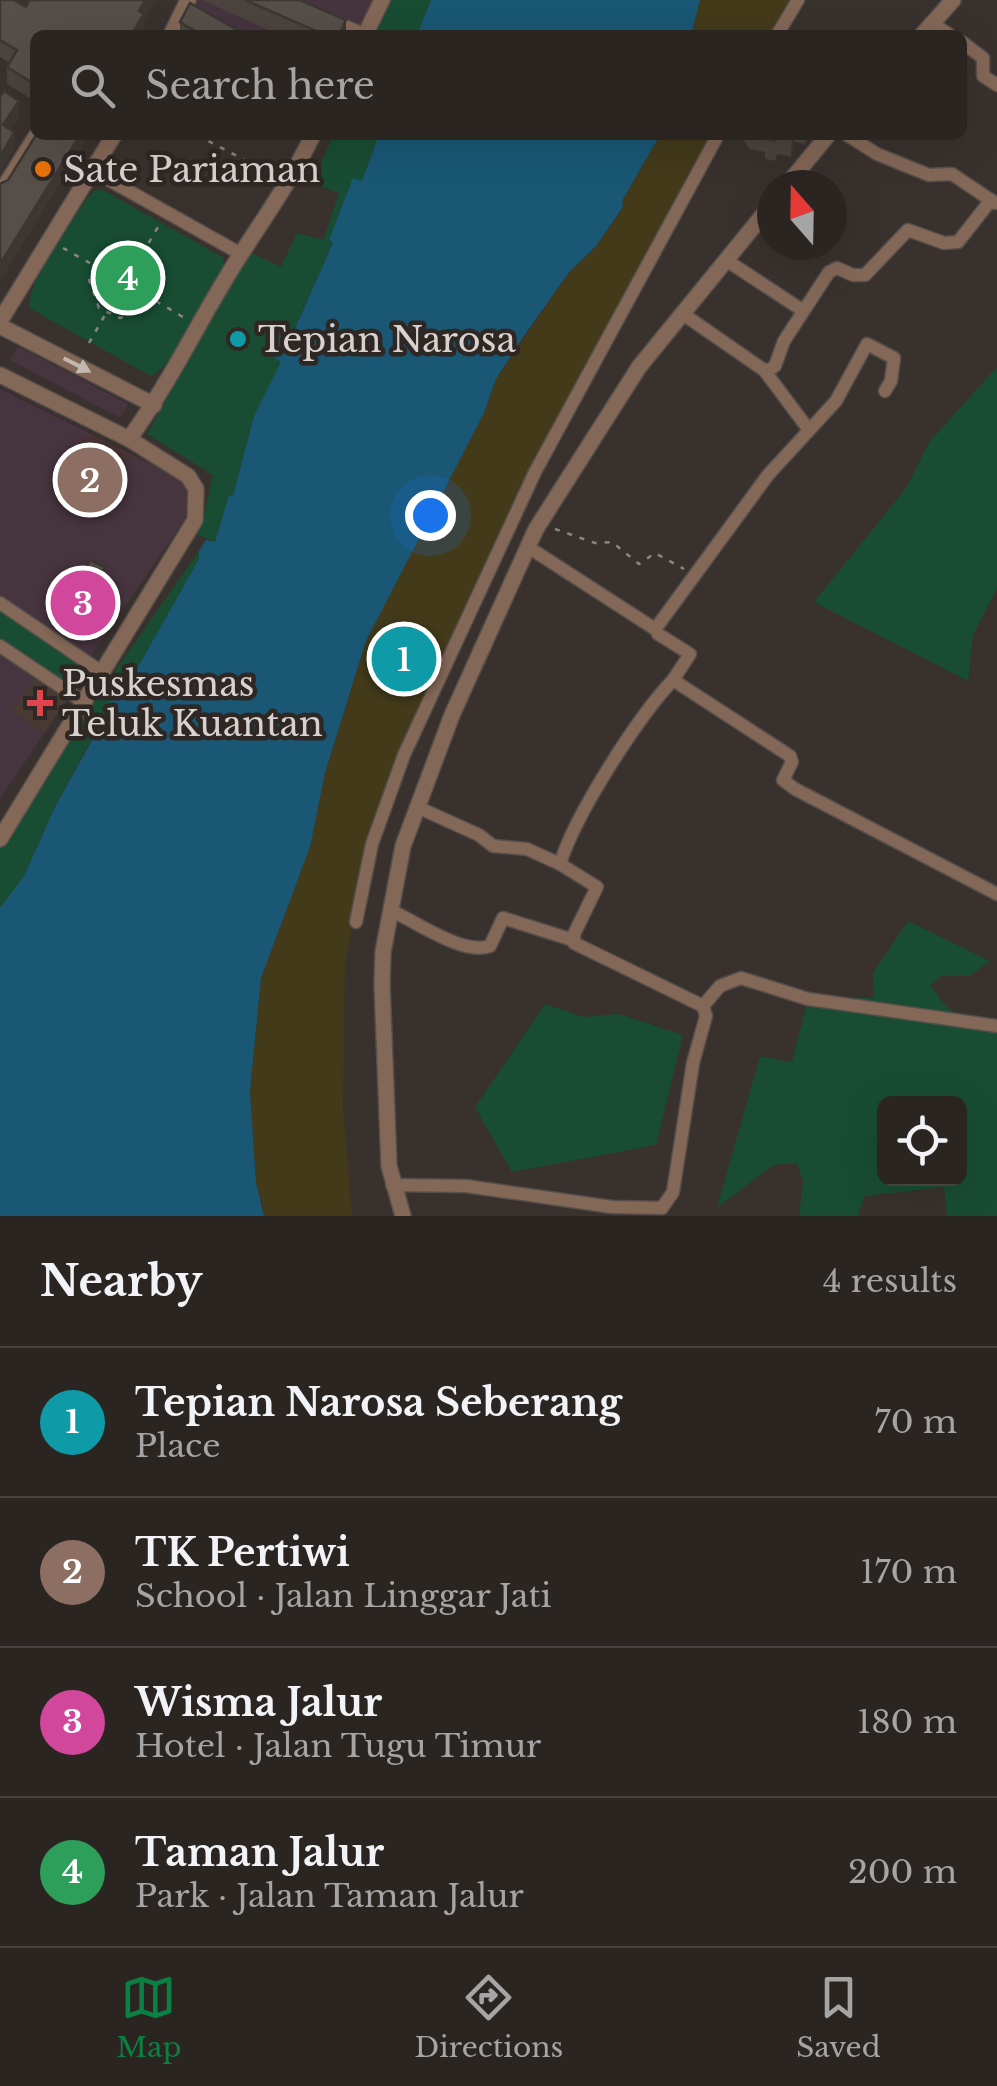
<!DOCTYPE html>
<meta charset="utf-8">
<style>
body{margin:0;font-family:"Libre Baskerville",serif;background:#37312f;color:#f1f3f6}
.controls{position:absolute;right:30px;bottom:30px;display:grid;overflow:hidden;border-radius:15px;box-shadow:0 10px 40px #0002}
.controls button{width:90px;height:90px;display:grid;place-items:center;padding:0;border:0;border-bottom:2px solid #474240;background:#2b2522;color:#f1f3f6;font:50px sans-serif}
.compass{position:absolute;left:757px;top:170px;width:90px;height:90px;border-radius:50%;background:#2b2522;box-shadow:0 10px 40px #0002;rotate:340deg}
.you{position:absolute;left:430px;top:515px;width:35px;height:35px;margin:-25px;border:8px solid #fff;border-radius:50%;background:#1a73e8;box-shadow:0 0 0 15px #1a73e833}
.badge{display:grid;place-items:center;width:65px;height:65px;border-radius:50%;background:#0b8043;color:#fff;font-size:32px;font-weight:700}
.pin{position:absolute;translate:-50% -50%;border:5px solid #fff;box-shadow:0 2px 10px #0006}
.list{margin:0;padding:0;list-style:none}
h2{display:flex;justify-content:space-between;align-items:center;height:130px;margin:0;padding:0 40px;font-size:42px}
h2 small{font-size:32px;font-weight:400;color:#a6a5a5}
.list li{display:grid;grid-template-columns:65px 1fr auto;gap:30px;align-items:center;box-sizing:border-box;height:150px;padding:0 40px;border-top:2px solid #474240}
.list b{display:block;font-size:38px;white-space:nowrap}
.list p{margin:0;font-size:32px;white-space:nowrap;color:#a6a5a5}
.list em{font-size:32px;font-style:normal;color:#a6a5a5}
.icon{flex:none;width:55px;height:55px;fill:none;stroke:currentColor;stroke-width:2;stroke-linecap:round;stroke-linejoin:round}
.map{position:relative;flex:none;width:997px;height:1216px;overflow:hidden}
.search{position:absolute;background:#2b2522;box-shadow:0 10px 40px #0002;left:30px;right:30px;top:30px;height:110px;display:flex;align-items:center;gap:25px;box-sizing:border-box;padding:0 35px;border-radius:15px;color:#a6a5a5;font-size:38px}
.sheet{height:730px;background:#2b2522}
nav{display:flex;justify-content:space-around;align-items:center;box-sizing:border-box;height:140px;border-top:2px solid #474240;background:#2b2522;font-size:28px;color:#a6a5a5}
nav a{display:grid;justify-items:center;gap:5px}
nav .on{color:#0b8043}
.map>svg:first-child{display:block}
.commercial{fill:#46343e}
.built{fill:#473a32}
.education{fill:#493533}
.green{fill:#184d33;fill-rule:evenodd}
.sand{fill:#433a1a}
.water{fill:#195774}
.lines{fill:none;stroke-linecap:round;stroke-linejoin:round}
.minor-casing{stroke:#554e4a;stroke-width:15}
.tertiary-casing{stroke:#554e4a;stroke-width:18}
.path{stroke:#8c8683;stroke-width:2.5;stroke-dasharray:5 8;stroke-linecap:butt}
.minor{stroke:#836757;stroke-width:12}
.tertiary{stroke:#836757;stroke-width:15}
.wall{fill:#4a433f}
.shaded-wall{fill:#3c3733}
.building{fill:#564e49;stroke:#3c3733;stroke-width:2.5}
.oneway{fill:#c2b7b1}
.food-dot{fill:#e8710a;stroke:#2f2723;stroke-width:4}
.culture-dot{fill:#0f9aa8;stroke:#2f2723;stroke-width:4}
.health-dot{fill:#e0444e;stroke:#2f2723;stroke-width:4}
.labels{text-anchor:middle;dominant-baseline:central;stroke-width:9;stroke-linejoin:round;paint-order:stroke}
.poi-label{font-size:35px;fill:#d7d2cf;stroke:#2f2723;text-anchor:start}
</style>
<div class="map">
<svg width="997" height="1216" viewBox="0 0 997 1216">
<rect width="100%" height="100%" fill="#39312d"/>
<!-- commercial -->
<g class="commercial">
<path d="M196 0H266L343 35H180Z"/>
<path d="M301 0H373L361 26Z"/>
<path d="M18 346 128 404 120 418 10 360Z"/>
<path d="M0 389 184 480 187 489 189 506 184 521 90 657 0 595Z"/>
<path d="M0 648 70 696 0 799Z"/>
</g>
<!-- built -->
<path class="built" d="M37 673 70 696 44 733 11 711Z"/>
<!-- education -->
<path class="education" d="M88 433 144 461 127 454 98 520 54 500Z"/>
<!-- green -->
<g class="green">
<path d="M388 0H431L417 35H374Z"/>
<path d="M333 135H379L362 182 354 179 334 242 289 341 279 337 271 355 282 361 254 416 233 496H229L215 542 195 534 205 510 213 475 147 434 246 257 250 252 281 267 297 233 323 240 339 193 313 183Z"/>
<path d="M101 189 224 258 223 267C208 292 175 366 151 376L29 308C29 276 69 228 86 200L94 191Z"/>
<path d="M997 367V588L973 635 968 681 814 602 906 488 930 441Z"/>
<path d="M199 551V559L126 688 115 695 56 805 24 876 0 908V841L44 782 92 704Z"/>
<path d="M0 606 87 665 69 690 0 643Z"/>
<path d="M908 921 990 961 969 976H940L931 985C951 1018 959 1017 997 1022V1216H947L944 1187 865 1196 858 1216H799L803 1181 797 1163 773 1165 717 1208 760 1056 792 1062 807 1004 840 998H874L873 973ZM884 1104H960V1178H884Z"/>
<path d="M545 1004 584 1017 619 1014 683 1035 656 1145 512 1172 475 1107Z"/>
</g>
<!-- sand -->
<g class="sand">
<path d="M700 0H794L772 35H691Z"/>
<path d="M660 135H713L518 511 371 834 345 964 343 1108 352 1216H265L256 1182 250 1091 261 978 310 847 325 773 366 641 484 413 496 379 569 272 596 246 623 208 622 201Z"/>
</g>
<!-- water -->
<g class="water">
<path d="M431 0H700L691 35H417Z"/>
<path d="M379 135H660L622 201 623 207 596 246 569 272 524 336 496 379 484 413 366 641 325 773 310 847 261 978 250 1091 256 1182 264 1216H0V908L24 876 56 805 107 713C107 701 116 694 126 688L199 559V551L206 540 215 542 229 495 233 496 254 416 281 362 271 355 279 337 290 340 333 243 329 240 353 178 362 181Z"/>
</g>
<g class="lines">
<defs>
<g id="minor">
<path d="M933 24 950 35"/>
<path d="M777 35 798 0"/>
<path d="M962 42 983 58V76L997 85"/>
<path d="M847 135 877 154 929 175 952 174 995 203"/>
<path d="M93 171 241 254"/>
<path d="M0 191 35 135"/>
<path d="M726 260 802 310"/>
<path d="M683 314 764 370 809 430"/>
<path d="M766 372 775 366 784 341 829 272 837 268 853 275H865L908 230 944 243 958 242 991 200"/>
<path d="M528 547 655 629"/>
<path d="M0 603 103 673"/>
<path d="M0 646 85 703"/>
<path d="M673 680 690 654 658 634 656 628 768 475 836 401 867 344 894 358 891 381 885 391"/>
<path d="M417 807 479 835 493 846 527 849 560 864"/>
<path d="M390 910C415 921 463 956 490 946L503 918 573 940"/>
<path d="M356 922 372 844 404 755 535 472 718 135"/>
<path d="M703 1006 574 943V934L597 887 560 864C575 815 637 718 673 680L790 756 792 762 783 780 795 789 997 894"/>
<path d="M703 1006 720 986 741 978 808 999 997 1026"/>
<path d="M392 1185 466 1186 612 1207 662 1208 673 1192 693 1063 706 1016 703 1006"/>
</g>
<g id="tertiary">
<path d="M329 21 362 35"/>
<path d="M171 35 188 0"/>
<path d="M365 35 382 0"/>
<path d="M922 35 953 0"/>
<path d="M787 185 828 135"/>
<path d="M0 321 114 135"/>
<path d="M0 326 154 405"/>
<path d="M0 375 129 439 188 476 196 489 195 520 0 839"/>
<path d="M129 439C172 380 202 314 241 254 267 214 292 178 313 135"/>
<path d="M403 1216 389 1166 382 984 383 952 403 846 452 715 536 529 639 367 772 204"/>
</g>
</defs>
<!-- minor casing -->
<use href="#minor" class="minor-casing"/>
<!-- tertiary casing -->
<use href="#tertiary" class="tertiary-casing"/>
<!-- path -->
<g class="path">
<path d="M197 135 275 176"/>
<path d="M63 248 95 266 103 255 132 251 151 259 160 291 149 309 120 318 99 308 89 280 95 266"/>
<path d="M142 254 161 222"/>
<path d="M156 301 188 320"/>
<path d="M89 343 106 313"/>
<path d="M555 529 595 543 612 542 639 564 655 553 684 569"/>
</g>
<!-- minor -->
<use href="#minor" class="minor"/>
<!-- tertiary -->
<use href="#tertiary" class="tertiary"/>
</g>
<!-- wall -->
<g class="wall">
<path d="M0 0 16 1 26 7 30 0H154L144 20V31L141 35H35V97L33 100 7 84V67L10 63 0 57Z"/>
<path d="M202 0H300L346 35H279Z"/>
<path d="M180 22 246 35H180Z"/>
<path d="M740 135H807L805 144 794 142 791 157 777 154 775 161 765 159V152L749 149Z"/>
<path d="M77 574 105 577 103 580 110 584V602L97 626 95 625 90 635 85 633 84 636 61 625V615L64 609 55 604V594Z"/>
</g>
<!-- shaded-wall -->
<g class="shaded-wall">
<path d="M145 0H154L144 20V31L141 35H131Z"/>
<path d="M346 20V35H339Z"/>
<path d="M35 80V97L33 100V83Z"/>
<path d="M19 101V117L3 141V125Z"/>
<path d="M14 132V149L0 173V157Z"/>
<path d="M80 135H90L0 281V264Z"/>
<path d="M792 135H794V142L791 157Z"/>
<path d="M110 584V602L97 626V616Z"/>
<path d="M95 615V625L90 635V625Z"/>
</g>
<!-- building -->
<g class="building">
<path d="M0 0H14L26 7 30 0H145L139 11 144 14 131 35H35V80L33 83 7 67 17 50 0 40Z"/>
<path d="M245 0H300L346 20 339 35H325Z"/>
<path d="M190 3 246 35H202L180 22Z"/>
<path d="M4 91 19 101 3 125 14 132 0 157V97Z"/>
<path d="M36 135H80L0 264V184L8 180Z"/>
<path d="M766 135H776L775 141 765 139Z"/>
<path d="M90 560 105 567 100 577 110 584 107 590 110 592 97 616 95 615 90 625 85 623 84 626 61 615 68 600 55 594 68 569 77 574 80 568 85 570Z"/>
</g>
<!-- one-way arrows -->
<defs><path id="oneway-solid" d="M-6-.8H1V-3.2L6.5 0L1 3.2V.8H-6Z" transform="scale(2.5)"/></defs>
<use class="oneway" href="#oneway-solid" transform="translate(77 365) rotate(27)"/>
<!-- markers -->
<circle class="food-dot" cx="43" cy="169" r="10"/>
<circle class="culture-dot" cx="238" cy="339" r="10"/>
<path class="health-dot" d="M35 688h10v10h10v10h-10v10h-10v-10h-10v-10h10z"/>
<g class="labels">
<!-- poi labels -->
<g class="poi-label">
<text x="63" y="169">Sate Pariaman</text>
<text x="258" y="339">Tepian Narosa</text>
<text x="62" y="683">Puskesmas<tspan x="62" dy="40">Teluk Kuantan</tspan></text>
</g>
</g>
</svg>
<div class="controls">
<button><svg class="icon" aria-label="locate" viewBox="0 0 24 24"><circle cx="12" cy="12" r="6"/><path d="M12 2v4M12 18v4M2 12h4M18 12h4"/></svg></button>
</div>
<svg class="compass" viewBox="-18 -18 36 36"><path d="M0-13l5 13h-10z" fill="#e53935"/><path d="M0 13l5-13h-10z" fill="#a6a5a5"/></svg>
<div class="you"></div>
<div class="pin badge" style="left:404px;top:659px;background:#0f9aa8">1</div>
<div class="pin badge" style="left:90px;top:480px;background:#8d6e63">2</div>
<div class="pin badge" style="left:83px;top:603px;background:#d1479c">3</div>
<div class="pin badge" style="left:128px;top:278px;background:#2e9e5b">4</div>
<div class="search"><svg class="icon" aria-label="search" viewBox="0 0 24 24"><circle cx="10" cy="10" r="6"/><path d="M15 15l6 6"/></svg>Search here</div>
</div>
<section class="sheet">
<h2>Nearby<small>4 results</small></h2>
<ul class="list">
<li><span class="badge" style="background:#0f9aa8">1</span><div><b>Tepian Narosa Seberang</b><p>Place</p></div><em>70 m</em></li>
<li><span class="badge" style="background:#8d6e63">2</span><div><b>TK Pertiwi</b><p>School · Jalan Linggar Jati</p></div><em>170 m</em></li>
<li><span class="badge" style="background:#d1479c">3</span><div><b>Wisma Jalur</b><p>Hotel · Jalan Tugu Timur</p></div><em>180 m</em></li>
<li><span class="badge" style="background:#2e9e5b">4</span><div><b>Taman Jalur</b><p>Park · Jalan Taman Jalur</p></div><em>200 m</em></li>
</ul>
</section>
<nav>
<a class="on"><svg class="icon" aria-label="map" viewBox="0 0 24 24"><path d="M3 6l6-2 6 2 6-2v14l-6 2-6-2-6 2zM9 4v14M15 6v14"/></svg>Map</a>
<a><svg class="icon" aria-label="directions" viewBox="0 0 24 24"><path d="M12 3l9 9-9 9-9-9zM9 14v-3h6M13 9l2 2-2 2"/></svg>Directions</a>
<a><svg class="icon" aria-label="saved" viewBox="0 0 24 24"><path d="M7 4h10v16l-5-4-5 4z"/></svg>Saved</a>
</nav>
